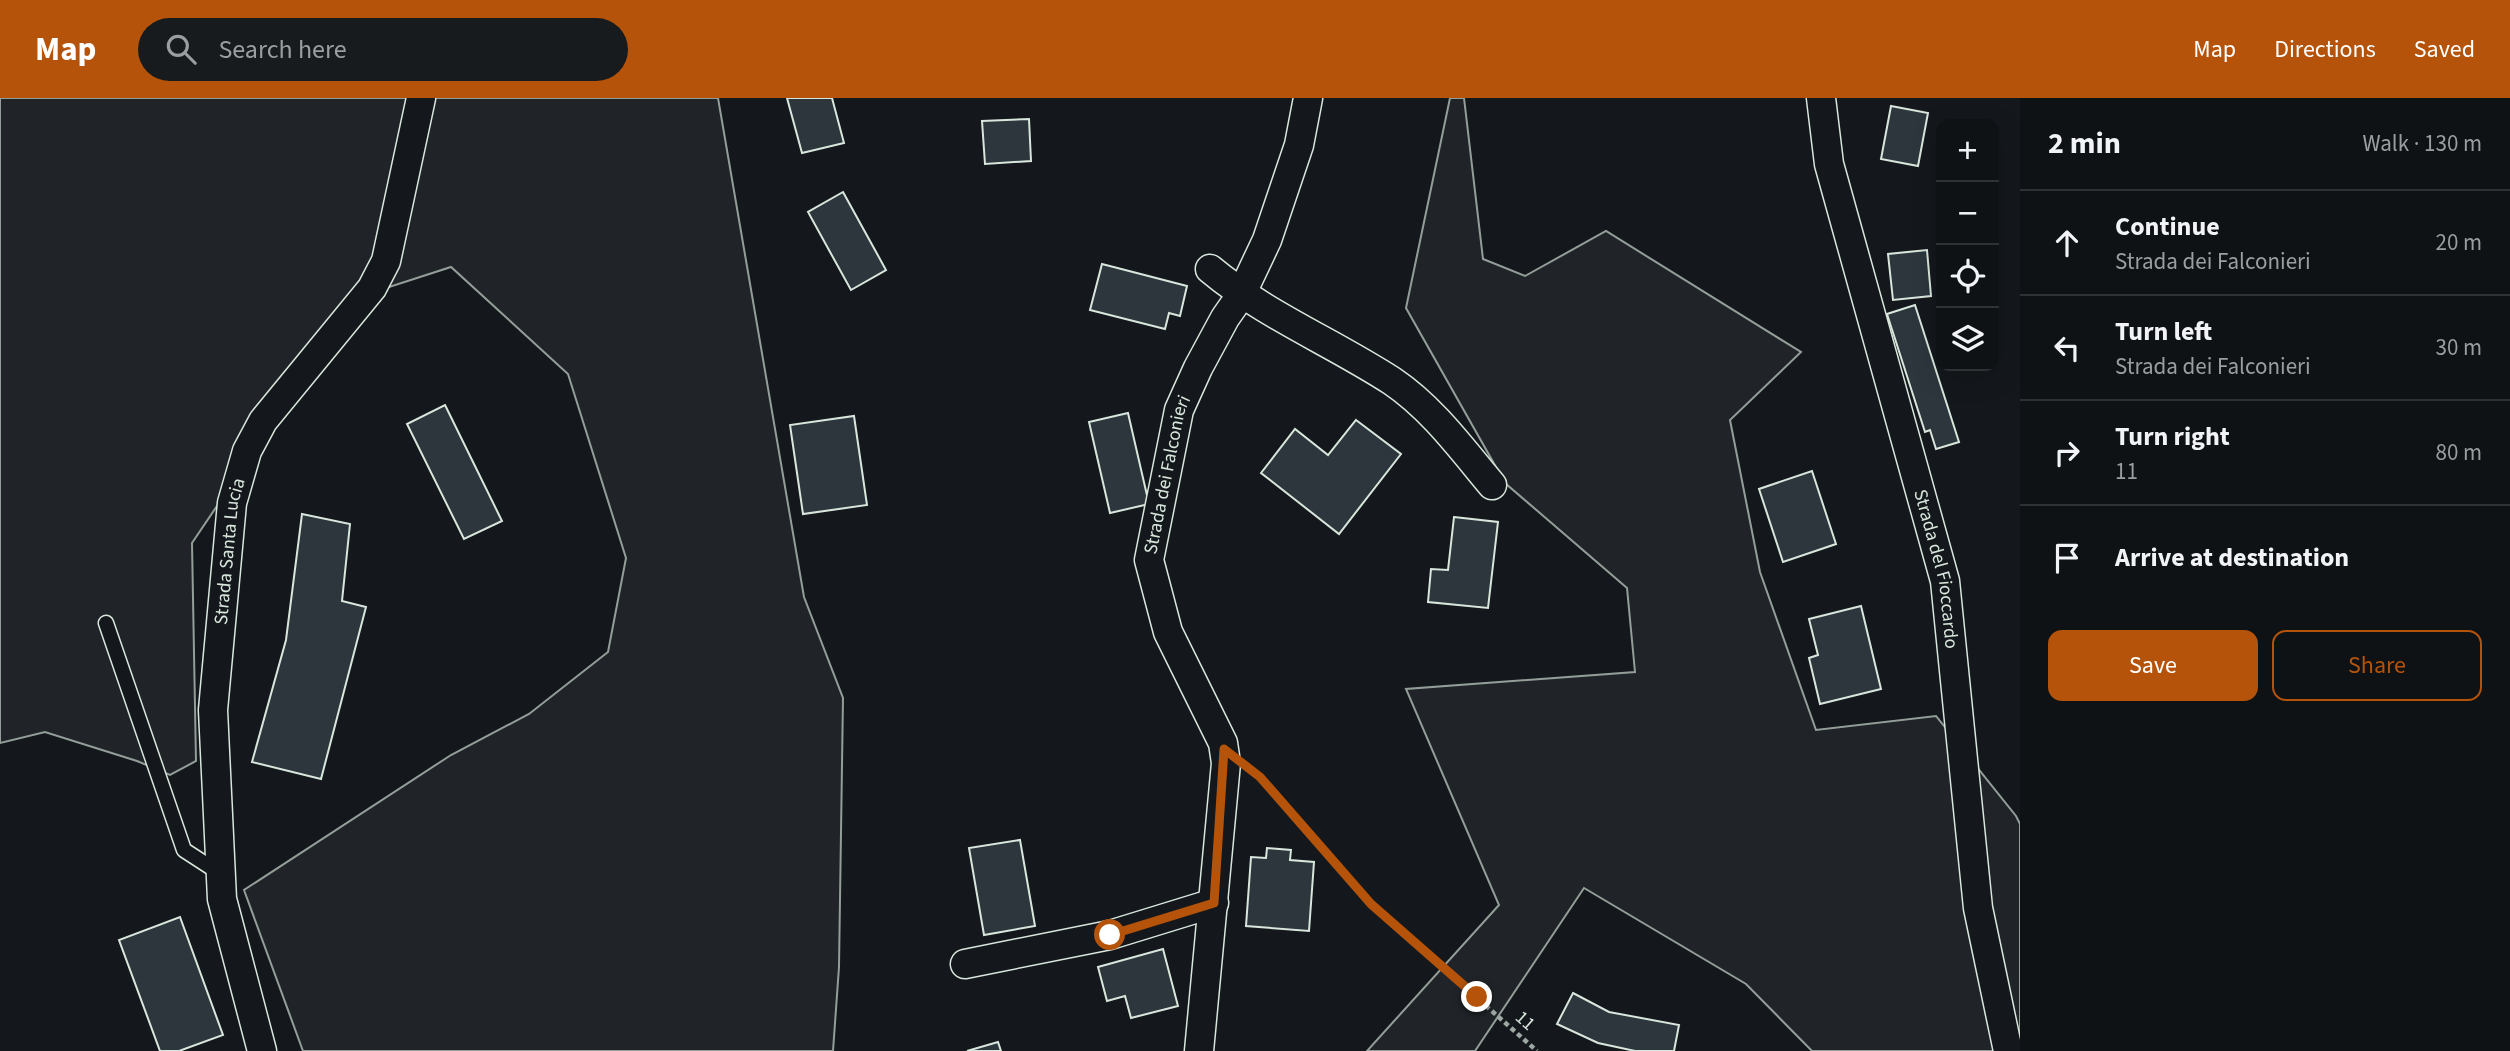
<!DOCTYPE html>
<meta charset="utf-8">
<style>
body{margin:0;font-family:"Source Sans 3",sans-serif;background:#181b1e;color:#f1f3f6}
.controls{position:absolute;right:21px;top:21px;display:grid;overflow:hidden;border-radius:14px;box-shadow:0 7px 28px #0002}
.controls button{width:63px;height:63px;display:grid;place-items:center;padding:0;border:0;border-bottom:2px solid #2f3234;background:#0f1215;color:#f1f3f6;font:35px sans-serif}
.stop{position:absolute;width:21px;height:21px;margin:-16px;border:5px solid #b45309;border-radius:50%;background:#fff}
.stop.end{background:#b45309;border-color:#fff;box-shadow:0 2px 7px #0008}
.list{margin:0;padding:0;list-style:none}
h2{display:flex;justify-content:space-between;align-items:center;height:91px;margin:0;padding:0 28px;font-size:30px}
h2 small{font-size:23px;font-weight:400;color:#9b9ea0}
.list li{display:grid;grid-template-columns:46px 1fr auto;gap:21px;align-items:center;box-sizing:border-box;height:105px;padding:0 28px;border-top:2px solid #2f3234}
.list b{display:block;font-size:26px;white-space:nowrap}
.list p{margin:0;font-size:23px;white-space:nowrap;color:#9b9ea0}
.list em{font-size:23px;font-style:normal;color:#9b9ea0}
.actions{display:flex;gap:14px;padding:21px 28px}
.actions a{flex:1;padding:16px 0;border:2px solid #b45309;border-radius:14px;text-align:center;font-size:24px;color:#b45309}
.actions .main{background:#b45309;color:#fff}
.icon{flex:none;width:38px;height:38px;fill:none;stroke:currentColor;stroke-width:2;stroke-linecap:round;stroke-linejoin:round}
.map{position:relative;flex:none;width:2020px;height:953px;overflow:hidden}
header{display:flex;align-items:center;gap:42px;box-sizing:border-box;height:98px;padding:0 35px;background:#b45309;color:#fff}
header strong{font-size:33px}
nav{display:flex;gap:38px;margin-inline-start:auto;font-size:24px}
.search{width:490px;height:63px;background:#181b1e;display:flex;align-items:center;gap:18px;box-sizing:border-box;padding:0 24px;border-radius:38px;color:#9b9ea0;font-size:26px}
main{display:flex}
aside{flex:1;background:#0f1215}
.map>svg:first-child{display:block}
.green{fill:#202428;stroke:#939e99;stroke-width:2}
.building{fill:#2c363c;stroke:#d8e6dc;stroke-width:2}
.lines{fill:none;stroke-linecap:round;stroke-linejoin:round}
.service-casing{stroke:#d8e6dc;stroke-width:17}
.minor-casing{stroke:#d8e6dc;stroke-width:31}
.path{stroke:#9da8a2;stroke-width:4.5;stroke-dasharray:5 3.5;stroke-linecap:butt}
.service{stroke:#14181c;stroke-width:14}
.minor{stroke:#14181c;stroke-width:28}
.route{stroke:#b45309;stroke-width:9}
.labels{text-anchor:middle;dominant-baseline:central;stroke-width:5;stroke-linejoin:round;paint-order:stroke}
.street-label{font-size:19px;fill:#d8e6dc;stroke:#14181c}
</style>
<header>
<strong>Map</strong>
<div class="search"><svg class="icon" aria-label="search" viewBox="0 0 24 24"><circle cx="10" cy="10" r="6"/><path d="M15 15l6 6"/></svg>Search here</div>
<nav><a>Map</a><a>Directions</a><a>Saved</a></nav>
</header>
<main>
<div class="map">
<svg width="2020" height="953" viewBox="0 0 2020 953">
<rect width="100%" height="100%" fill="#14181c"/>
<!-- green -->
<g class="green">
<path d="M0 0H718L804 499 843 600 839 869 833 953H303L244 792 451 657 529 616 608 554 626 460 568 276 451 169 358 199 192 445 196 663 170 677 137 663 45 634 0 645Z"/>
<path d="M1450 0H1464L1483 161 1525 178 1606 133 1801 254 1730 322 1760 474 1816 632 1936 618 2016 718 2020 726V953H1812L1746 886 1584 790 1475 953H1367L1499 807 1406 591 1635 574 1627 490 1505 385 1406 210Z"/>
</g>
<!-- building -->
<g class="building">
<path d="M787 0H832L844 45 802 55Z"/>
<path d="M1891 8 1928 15 1918 68 1881 61Z"/>
<path d="M1029 21 1031 63 985 66 982 23Z"/>
<path d="M843 94 886 172 851 192 808 114Z"/>
<path d="M1927 152 1931 198 1893 202 1888 156Z"/>
<path d="M1102 166 1187 188 1180 218 1169 215 1165 231 1090 212Z"/>
<path d="M1915 207 1959 344 1936 351 1930 332 1925 334 1887 216Z"/>
<path d="M445 307 502 423 464 441 407 326Z"/>
<path d="M1128 315 1149 406 1110 415 1089 324Z"/>
<path d="M854 318 867 407 803 416 790 327Z"/>
<path d="M1356 322 1401 356 1339 436 1261 375 1295 331 1328 357Z"/>
<path d="M1812 373 1836 446 1783 464 1759 391Z"/>
<path d="M302 416 350 426 342 503 366 509 321 681 252 664 286 542Z"/>
<path d="M1454 419 1498 424 1488 510 1428 504 1431 471 1448 472Z"/>
<path d="M1861 508 1881 591 1820 606 1809 560 1818 557 1809 521Z"/>
<path d="M1020 742 1035 828 984 837 969 750Z"/>
<path d="M1267 750 1291 752 1290 762 1314 764 1309 833 1246 828 1251 759 1266 760Z"/>
<path d="M180 819 223 937 179 953H160L119 842Z"/>
<path d="M1163 851 1178 908 1131 920 1125 898 1107 903 1098 869Z"/>
<path d="M1573 895 1609 914 1679 927 1674 953H1635L1598 945 1557 926Z"/>
<path d="M998 944 1001 953H967Z"/>
</g>
<g class="lines">
<defs>
<path id="service" d="M106 525 184 752 221 776"/>
<g id="minor">
<path id="s1" d="M1821 0 1829 66 1945 483 1978 810 2008 953"/>
<path d="M1210 171C1265 217 1332 244 1392 283 1432 310 1461 350 1492 387"/>
<path d="M965 866 1110 837 1214 805"/>
<path id="s2" d="M262 953 222 801 213 612 232 405 247 353 263 323 372 190 386 163 421 0"/>
<path id="s3" d="M1199 953 1226 665 1223 645 1168 534 1149 462 1179 312 1198 270 1225 220 1241 197 1267 142 1299 47 1308 0"/>
</g>
</defs>
<!-- service casing -->
<use href="#service" class="service-casing"/>
<!-- minor casing -->
<use href="#minor" class="minor-casing"/>
<!-- path -->
<path class="path" d="M1253 672 1371 806 1537 953"/>
<!-- service -->
<use href="#service" class="service"/>
<!-- minor -->
<use href="#minor" class="minor"/>
</g>
<g class="lines">
<!-- route -->
<path class="route" d="M1110 837 1214 805 1224 651 1260 679 1371 806 1477 899"/>
</g>
<g class="labels">
<!-- street labels -->
<g class="street-label">
<text stroke="none"><textPath href="#s3" startOffset="595">Strada dei Falconieri</textPath></text>
<text stroke="none"><textPath href="#s2" startOffset="506">Strada Santa Lucia</textPath></text>
<text stroke="none"><textPath href="#s1" startOffset="486">Strada del Fioccardo</textPath></text>
<text transform="translate(1525 923) rotate(42)">11</text>
</g>
</g>
</svg>
<div class="controls">
<button>+</button>
<button>−</button>
<button><svg class="icon" aria-label="locate" viewBox="0 0 24 24"><circle cx="12" cy="12" r="6"/><path d="M12 2v4M12 18v4M2 12h4M18 12h4"/></svg></button>
<button><svg class="icon" aria-label="layers" viewBox="0 0 24 24"><path d="M12 4l9 5-9 5-9-5zM3 14l9 5 9-5"/></svg></button>
</div>
<div class="stop" style="left:1110px;top:837px"></div>
<div class="stop end" style="left:1477px;top:899px"></div>
</div>
<aside>
<h2>2 min<small>Walk · 130 m</small></h2>
<ul class="list">
<li><svg class="icon" aria-label="ahead" viewBox="0 0 24 24"><path d="M12 20V5M6 11l6-6 6 6"/></svg><div><b>Continue</b><p>Strada dei Falconieri</p></div><em>20 m</em></li>
<li><svg class="icon" aria-label="left" viewBox="0 0 24 24"><path d="M17 20v-9H6M10 6l-5 5 5 5"/></svg><div><b>Turn left</b><p>Strada dei Falconieri</p></div><em>30 m</em></li>
<li><svg class="icon" aria-label="right" viewBox="0 0 24 24"><path d="M7 20v-9h11M14 6l5 5-5 5"/></svg><div><b>Turn right</b><p>11</p></div><em>80 m</em></li>
<li><svg class="icon" aria-label="arrive" viewBox="0 0 24 24"><path d="M6 21V4h12l-3 4 3 4H6"/></svg><div><b>Arrive at destination</b></div></li>
</ul>
<div class="actions"><a class="main">Save</a><a>Share</a></div>
</aside>
</main>
